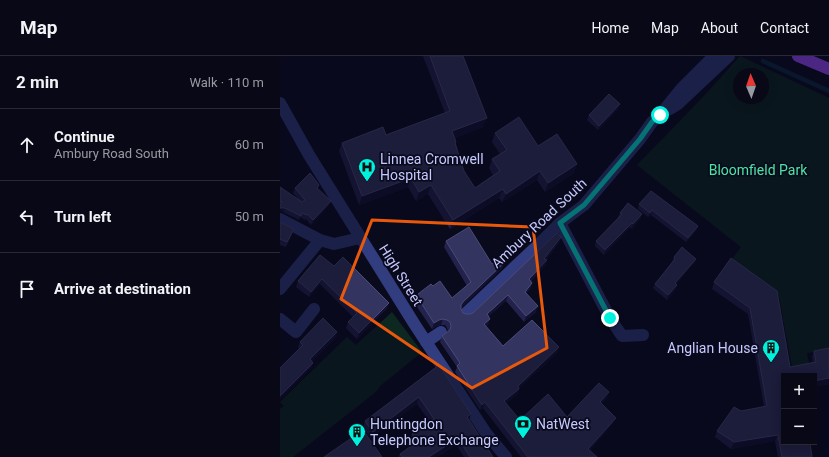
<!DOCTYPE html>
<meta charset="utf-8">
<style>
body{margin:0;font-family:Roboto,sans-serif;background:#161623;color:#f1f3f6}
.controls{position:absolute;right:12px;bottom:12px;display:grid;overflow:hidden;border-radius:0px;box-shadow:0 2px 10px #0003}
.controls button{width:36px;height:36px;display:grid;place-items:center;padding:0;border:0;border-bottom:1px solid #292935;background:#080816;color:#f1f3f6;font:20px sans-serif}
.compass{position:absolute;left:453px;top:12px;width:36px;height:36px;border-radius:50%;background:#080816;box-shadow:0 2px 10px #0003;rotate:358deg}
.stop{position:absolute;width:12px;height:12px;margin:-9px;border:3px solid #00f1dd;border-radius:50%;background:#fff}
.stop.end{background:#00f1dd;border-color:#fff;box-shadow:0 1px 4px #0008}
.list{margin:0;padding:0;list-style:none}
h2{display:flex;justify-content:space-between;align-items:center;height:52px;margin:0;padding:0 16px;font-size:17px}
h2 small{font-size:13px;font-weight:400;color:#989aa1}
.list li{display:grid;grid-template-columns:26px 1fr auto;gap:12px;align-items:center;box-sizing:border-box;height:72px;padding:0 16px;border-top:1px solid #292935}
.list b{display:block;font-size:15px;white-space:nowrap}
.list p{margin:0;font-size:13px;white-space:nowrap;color:#989aa1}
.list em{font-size:13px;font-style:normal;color:#989aa1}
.icon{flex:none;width:22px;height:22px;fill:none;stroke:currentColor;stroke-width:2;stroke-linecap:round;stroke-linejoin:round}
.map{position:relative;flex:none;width:549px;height:401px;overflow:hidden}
header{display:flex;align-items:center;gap:24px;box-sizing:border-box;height:56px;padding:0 20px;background:#080816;border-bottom:1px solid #292935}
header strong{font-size:19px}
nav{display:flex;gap:22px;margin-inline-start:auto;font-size:14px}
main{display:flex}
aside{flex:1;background:#080816}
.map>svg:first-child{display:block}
.green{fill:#0d2721;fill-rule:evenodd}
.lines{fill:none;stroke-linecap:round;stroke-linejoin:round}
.stream{stroke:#092942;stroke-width:4.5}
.minor{stroke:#323d7f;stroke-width:12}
.major{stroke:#9c4dff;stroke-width:12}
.wall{fill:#22224c}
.shaded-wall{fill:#111131}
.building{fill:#343460;stroke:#4b4b79}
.route{stroke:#00f1dd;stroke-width:5}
.marked{fill:none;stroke:#e8590c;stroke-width:3;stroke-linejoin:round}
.labels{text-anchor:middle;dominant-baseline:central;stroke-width:3.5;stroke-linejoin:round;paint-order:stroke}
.poi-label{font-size:14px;fill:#c6c9ff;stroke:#0a0a1d;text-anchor:start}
.park-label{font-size:14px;fill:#4ce5a3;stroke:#0a0a1d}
.street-label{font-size:14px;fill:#c6c9ff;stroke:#0a0a1d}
</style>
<header>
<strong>Map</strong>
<nav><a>Home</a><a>Map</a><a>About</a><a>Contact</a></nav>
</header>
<main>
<aside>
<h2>2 min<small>Walk · 110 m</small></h2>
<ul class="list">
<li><svg class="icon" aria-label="ahead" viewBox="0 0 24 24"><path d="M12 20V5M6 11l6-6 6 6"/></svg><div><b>Continue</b><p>Ambury Road South</p></div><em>60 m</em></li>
<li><svg class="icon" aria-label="left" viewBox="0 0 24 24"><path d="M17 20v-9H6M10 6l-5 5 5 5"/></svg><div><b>Turn left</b></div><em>50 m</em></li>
<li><svg class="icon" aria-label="arrive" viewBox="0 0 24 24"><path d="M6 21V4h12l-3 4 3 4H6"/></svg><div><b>Arrive at destination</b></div></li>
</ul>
</aside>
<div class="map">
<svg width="549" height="401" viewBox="0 0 549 401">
<rect width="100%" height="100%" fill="#0a0a1d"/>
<!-- green -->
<g class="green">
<path d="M460 0 549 42V294L527 297 529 308 512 311 499 240 451 205 461 191 357 109C392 73 427 38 460 0ZM459 18H483V42H459Z"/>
<path d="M112 256 142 296 100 330 97 335 13 401H0V353L4 350 0 346 67 281 76 289Z"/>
</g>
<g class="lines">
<!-- stream -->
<path class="stream" d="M483 5 549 35"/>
<!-- minor -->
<g class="minor">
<path d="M0 47 29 99 135 269 206 377 226 401"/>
<path d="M390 53 398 48 449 0"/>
<path d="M0 163 40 184 54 188 80 182"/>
<path d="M280 167 330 262 342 280 363 279"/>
<path d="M0 233 40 184"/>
<path d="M186 257 259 188 280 167 304 149 360 83 372 66 380 59 401 33 434 0"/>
<path d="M0 263 16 276 34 253"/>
<path d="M146 286 161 276"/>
</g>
<!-- major -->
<path class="major" d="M518 0 549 13"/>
</g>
<!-- wall -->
<g class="wall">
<path d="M143 0H183L203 71 175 82 176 88 184 115 195 132 213 119 209 112 212 103 220 98 212 86 215 77 258 90 294 117 265 136 257 124 222 146 219 142 170 173 148 138 136 145 128 131 79 149 59 95 62 87 106 79 165 57Z"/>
<path d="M338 53 318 74 307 64 309 59Z"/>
<path d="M0 131 19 144 13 137 15 132 38 133 49 149 31 169 26 163 25 164 20 161 19 164 3 156H0Z"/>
<path d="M359 148 418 170 416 175 406 186 371 159 368 161 358 153Z"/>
<path d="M340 157 362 158 360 163 352 173 350 171 324 199 315 190 316 185 338 162V161Z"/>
<path d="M0 166 12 178 6 191 0 189Z"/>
<path d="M281 181 279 187 266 204H267L265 210 251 225 252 227 250 233 246 238 256 256 244 266 226 245 209 260 208 269 206 270 223 290 279 291 277 297 239 332 237 338 226 347 240 364 287 361 327 342 321 348 333 367 310 394 317 401H241L203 352 200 354 175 316 177 311 160 286 162 280 168 275 167 272 165 269H161L157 270 152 273 135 248V244L138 238 153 230 172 242 187 230 164 191 166 185 212 208 224 207 222 212 181 252V253L183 257 186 258H190L193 257Z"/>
<path d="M40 199 107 252 77 283 66 272 68 266 73 261 40 228 29 241 16 231 18 225Z"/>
<path d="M394 201 416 203 414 207 396 228 397 229 395 234 387 244 373 232 375 228 392 206Z"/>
<path d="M451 202 510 311 533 307 532 301 534 295 549 292V328L534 331 504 320 532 401H498L495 385 451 393 435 381 437 375 461 355 484 351 468 258 432 233 434 226Z"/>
<path d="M57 276 55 282 32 305 33 307 31 312 18 291 20 286Z"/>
<path d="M159 309 191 358 189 363 213 401H184L176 389 157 401H118L120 398 133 389 129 384 132 378 150 366 137 348 90 382 83 371 85 365Z"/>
</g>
<!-- shaded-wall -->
<g class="shaded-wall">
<path d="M340 48 338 53 318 74 319 70Z"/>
<path d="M207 62 203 71 169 84 172 75Z"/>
<path d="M297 108 294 117 265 136 268 127Z"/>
<path d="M260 115 257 124 222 146 226 138Z"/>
<path d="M131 122 128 131 79 149 82 140Z"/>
<path d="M151 129 148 138 136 145 139 136Z"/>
<path d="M223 133 219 142 170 173 173 164Z"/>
<path d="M51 145 49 149 31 169 33 164Z"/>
<path d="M0 152H5L3 156H0Z"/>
<path d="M372 154 371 159 368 161 370 157Z"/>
<path d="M362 158 360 163 352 173 353 168Z"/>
<path d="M352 167 350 171 324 199 325 194Z"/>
<path d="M418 170 416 175 406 186 408 182Z"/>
<path d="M281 181 279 187 262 208 264 203Z"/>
<path d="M416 203 414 207 393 232 395 227Z"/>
<path d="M267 204 265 210 247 229 249 223Z"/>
<path d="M224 207 222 212 181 252V249L183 246Z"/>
<path d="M42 223 40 228 29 241 31 236Z"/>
<path d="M252 227 250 233 242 242 245 236Z"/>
<path d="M397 229 395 234 387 244 388 239Z"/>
<path d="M228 239 226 245 205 264 207 258Z"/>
<path d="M109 247 107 252 77 283 79 277Z"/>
<path d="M258 250 256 256 244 266 246 260Z"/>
<path d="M163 263 161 269 157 270 152 273 154 267 159 264Z"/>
<path d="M210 263 208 269 202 274 204 268Z"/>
<path d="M57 276 55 282 28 309 30 303Z"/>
<path d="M279 291 277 297 236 335 239 333 237 338 222 350 224 345 238 330Z"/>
<path d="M33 307 31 312 0 343V340Z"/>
<path d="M549 322V328L534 331V325Z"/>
<path d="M329 336 327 342 317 352 320 346Z"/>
<path d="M139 341 137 348 90 382 93 376Z"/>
<path d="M205 346 203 352 200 354 202 349Z"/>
<path d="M191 358 189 364 187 361Z"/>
<path d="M336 362 333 367 306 398 308 393Z"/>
<path d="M498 379 495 385 451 393 454 386Z"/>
<path d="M178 382 176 389 157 401H149Z"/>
</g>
<!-- building -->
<g class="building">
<path d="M150 0H183L207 62 172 75 176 86 175 87 184 115 195 132 220 115 212 103 227 94 215 77 239 61 258 90 277 78 297 108 268 127 260 115 226 138 223 133 173 164 151 129 139 136 131 122 82 140 62 87 103 71 106 79 170 55Z"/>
<path d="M329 38 340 48 319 70 309 59Z"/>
<path d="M30 117 39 129 37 132 51 145 33 164 27 158V159L22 157 21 160 5 152H0V150L2 146H0V131L22 146 25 144 15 132Z"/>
<path d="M371 135 418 170 408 182 372 154 370 157 359 148Z"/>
<path d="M348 147 362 158 353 168 352 167 325 194 316 185 342 158 340 157Z"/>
<path d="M0 166 14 173 7 186 0 183Z"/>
<path d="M189 171 212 208 220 201 224 207 183 246 181 249V253L183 257 186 258H190L193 257 277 177 281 181 264 203 267 204 249 223 252 227 245 236 258 250 246 260 228 239 207 258 210 263 204 268 223 290 252 264 279 291 238 330 239 333 224 345 240 364 268 338 287 361 319 327 329 336 320 346 336 362 308 393 317 401H248L205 346 202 349 177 310 180 307 162 280 170 274 171 270 170 266 167 264 163 263 159 264 154 267 138 242V238L151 228 153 230 160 225 172 242 191 226 166 185Z"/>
<path d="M402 191 416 203 395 227 397 229 388 239 375 228 395 203 394 201Z"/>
<path d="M40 199 54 210 63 201 109 247 79 277 68 266 77 257 42 223 31 236 18 225Z"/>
<path d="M451 202 497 235 510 311 536 306 534 295 549 292V322L534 325V320H504V386H530L532 401H502L498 379 454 386 437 375 454 351 461 355 487 350 470 252 434 226Z"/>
<path d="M43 262 57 276 30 303 33 307 0 340V312L23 289 20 286Z"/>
<path d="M159 309 191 358 187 361 213 401H190L178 382 149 401H122L120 398 137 386 132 378 154 363 139 341 93 376 85 365Z"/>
<path d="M83 374 102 401H44Z"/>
</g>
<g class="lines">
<!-- route -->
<path class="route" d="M330 262 280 167 304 149 360 83 372 66 380 59"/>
</g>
<!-- marked area -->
<path d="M0 0H549V401H0ZM92 164 253 171 267 292 192 332 61 243Z" fill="#0a0a1d" fill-opacity=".55" fill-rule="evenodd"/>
<path class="marked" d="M92 164 253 171 267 292 192 332 61 243Z"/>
<!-- icons -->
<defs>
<symbol id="hospital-pin" viewBox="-11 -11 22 30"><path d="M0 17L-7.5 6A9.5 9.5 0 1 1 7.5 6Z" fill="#00f1dd" stroke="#0a0a1d"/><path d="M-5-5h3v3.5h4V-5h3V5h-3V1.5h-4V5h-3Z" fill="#111"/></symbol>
<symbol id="building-pin" viewBox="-11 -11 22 30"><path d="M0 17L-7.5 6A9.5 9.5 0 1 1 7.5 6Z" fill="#00f1dd" stroke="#0a0a1d"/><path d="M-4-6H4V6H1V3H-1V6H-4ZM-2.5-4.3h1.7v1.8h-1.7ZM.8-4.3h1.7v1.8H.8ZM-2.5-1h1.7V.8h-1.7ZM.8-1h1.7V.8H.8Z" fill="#111"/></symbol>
<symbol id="bank-pin" viewBox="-11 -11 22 30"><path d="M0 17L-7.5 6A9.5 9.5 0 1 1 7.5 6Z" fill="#00f1dd" stroke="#0a0a1d"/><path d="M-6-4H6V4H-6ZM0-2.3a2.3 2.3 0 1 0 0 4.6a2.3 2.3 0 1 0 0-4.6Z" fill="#111"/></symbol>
</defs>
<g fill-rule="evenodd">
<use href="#hospital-pin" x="77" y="101" width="20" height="27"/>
<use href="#building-pin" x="481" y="282" width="20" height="27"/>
<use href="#bank-pin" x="233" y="358" width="20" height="27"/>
<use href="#building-pin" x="67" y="366" width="20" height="27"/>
</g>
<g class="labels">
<!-- poi labels -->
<g class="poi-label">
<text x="100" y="103">Linnea Cromwell<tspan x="100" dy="16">Hospital</tspan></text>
<text x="478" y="292" text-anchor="end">Anglian House</text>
<text x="90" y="368">Huntingdon<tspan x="90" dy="16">Telephone Exchange</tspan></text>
<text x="256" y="368">NatWest</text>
</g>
<!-- park labels -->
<g class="park-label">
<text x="478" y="114">Bloomfield Park</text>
</g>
<!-- street labels -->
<g class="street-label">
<text transform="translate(259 167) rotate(-43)">Ambury Road South</text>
<text transform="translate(121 219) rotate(58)">High Street</text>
</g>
</g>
</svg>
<div class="controls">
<button>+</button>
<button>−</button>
</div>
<svg class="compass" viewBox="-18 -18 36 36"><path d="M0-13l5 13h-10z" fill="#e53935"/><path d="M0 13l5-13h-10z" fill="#989aa1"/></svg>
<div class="stop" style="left:380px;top:59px"></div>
<div class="stop end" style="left:330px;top:262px"></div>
</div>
</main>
